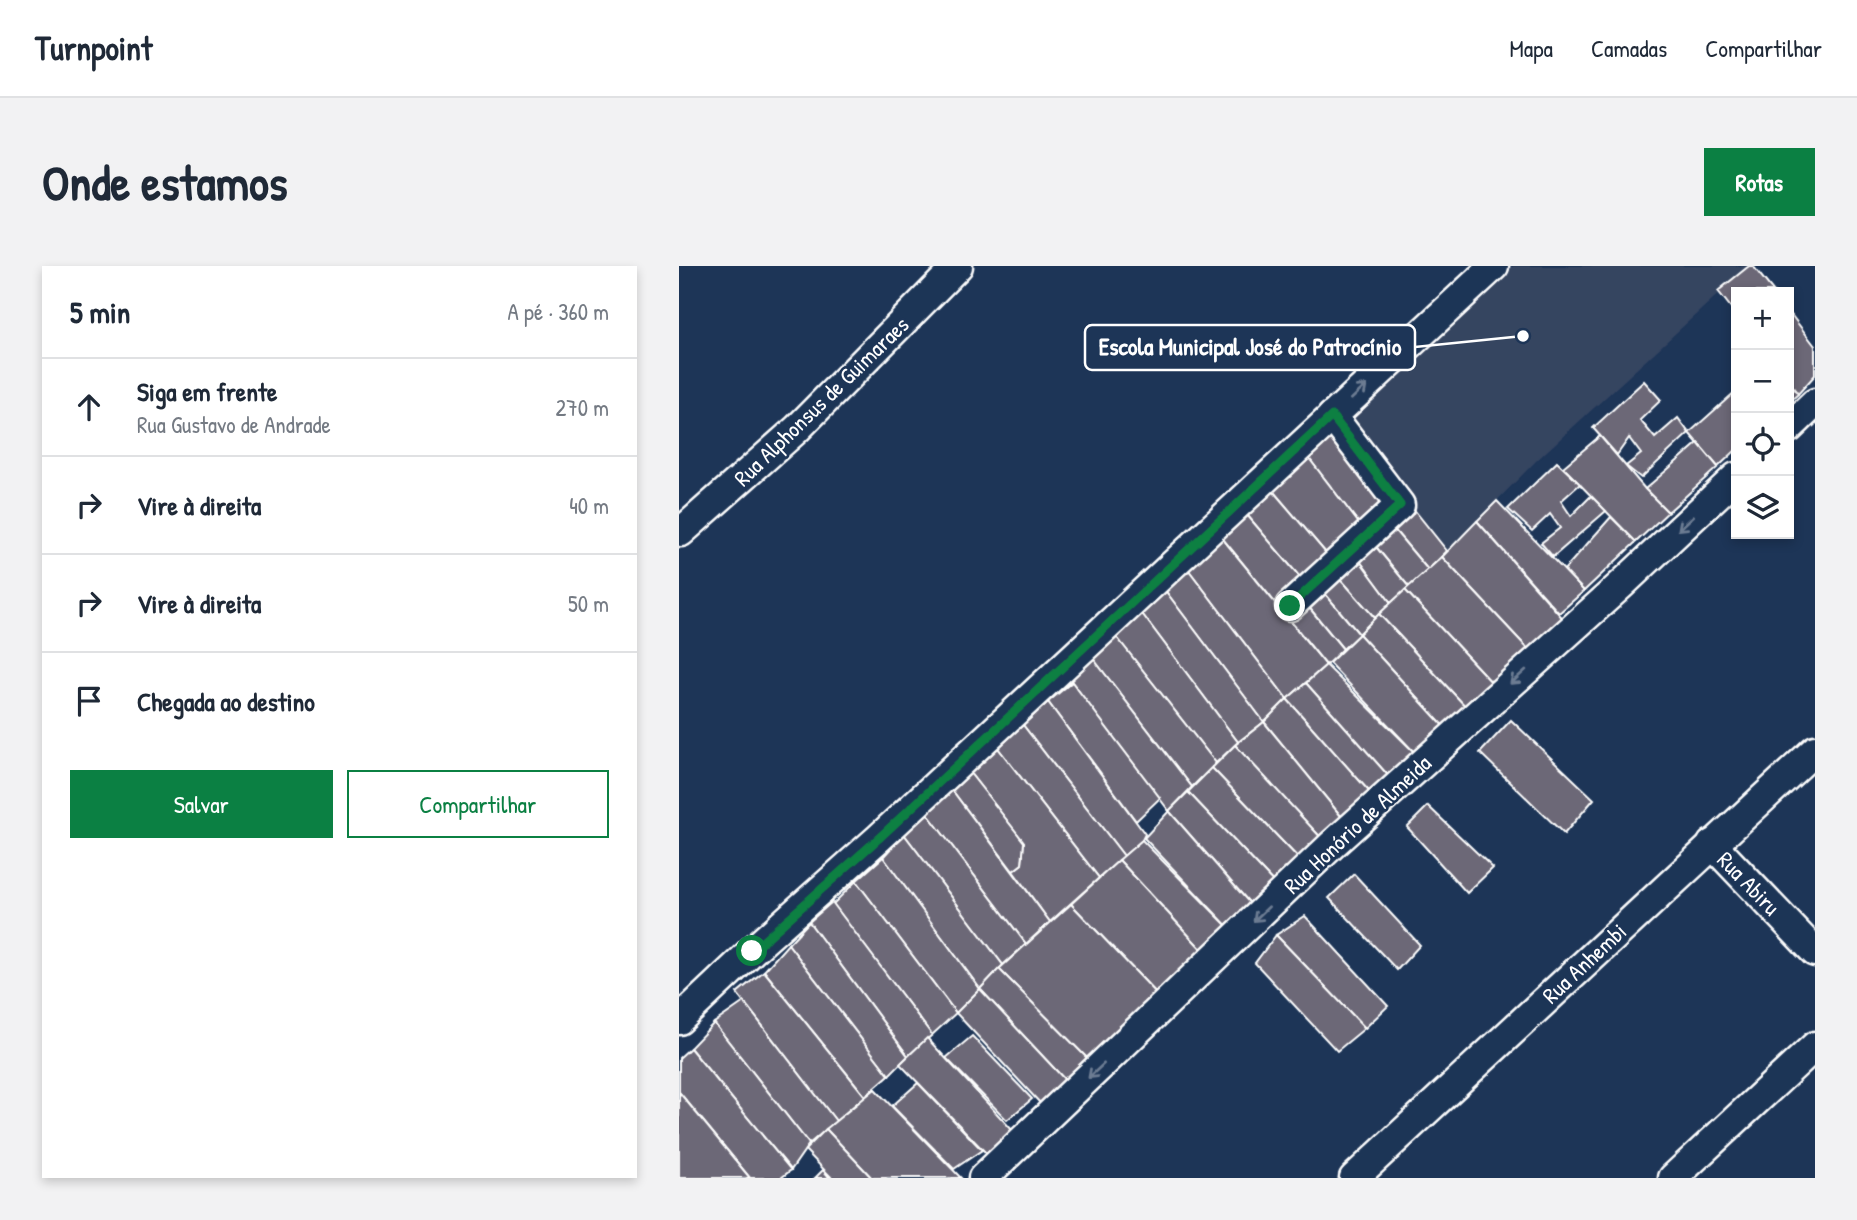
<!DOCTYPE html>
<html lang="pt">
<meta charset="utf-8">
<style>
body{margin:0;font-family:"Patrick Hand",sans-serif;background:#f2f2f3;color:#1f2937}
.controls{position:absolute;right:21px;top:21px;display:grid;overflow:hidden;border-radius:0px;box-shadow:0 4px 10px #0003}
.controls button{width:63px;height:63px;display:grid;place-items:center;padding:0;border:0;border-bottom:2px solid #e0e1e3;background:#fff;color:#1f2937;font:35px sans-serif}
.stop{position:absolute;width:21px;height:21px;margin:-16px;border:5px solid #0b8043;border-radius:50%;background:#fff}
.stop.end{background:#0b8043;border-color:#fff;box-shadow:0 2px 7px #0008}
.list{margin:0;padding:0;list-style:none}
h2{display:flex;justify-content:space-between;align-items:center;height:91px;margin:0;padding:0 28px;font-size:30px}
h2 small{font-size:23px;font-weight:400;color:#747a83}
.list li{display:grid;grid-template-columns:46px 1fr auto;gap:21px;align-items:center;box-sizing:border-box;height:98px;padding:0 28px;border-top:2px solid #e0e1e3}
.list b{display:block;font-size:26px;white-space:nowrap}
.list p{margin:0;font-size:23px;white-space:nowrap;color:#747a83}
.list em{font-size:23px;font-style:normal;color:#747a83}
.actions{display:flex;gap:14px;padding:21px 28px}
.actions a{flex:1;padding:16px 0;border:2px solid #0b8043;border-radius:0px;text-align:center;font-size:24px;color:#0b8043}
.actions .main{background:#0b8043;color:#fff}
.icon{flex:none;width:38px;height:38px;fill:none;stroke:currentColor;stroke-width:2;stroke-linecap:round;stroke-linejoin:round}
.map{position:relative;flex:none;width:1136px;height:912px;overflow:hidden;border-radius:0px}
header{display:flex;align-items:center;gap:42px;box-sizing:border-box;height:98px;padding:0 35px;background:#fff;border-bottom:2px solid #e0e1e3}
header strong{font-size:33px}
nav{display:flex;gap:38px;margin-inline-start:auto;font-size:24px}
.intro{display:flex;align-items:center;justify-content:space-between;box-sizing:border-box;height:168px;padding:0 42px}
h1{margin:0;font-size:49px}
.button{padding:18px 32px;border-radius:0px;background:#0b8043;color:#fff;font-size:24px;font-weight:700}
main{display:flex;gap:42px;padding:0 42px}
aside{flex:1;background:#fff;border-radius:0px;box-shadow:0 4px 10px #0003}
.map>svg:first-child{display:block}
.built{fill:#354461}
.building{fill:#6c6877;stroke:#fff;stroke-width:2}
.lines{fill:none;stroke-linecap:round;stroke-linejoin:round}
.minor-casing{stroke:#fff;stroke-width:33}
.minor{stroke:#1d3557;stroke-width:28}
.oneway{stroke:#6c7c92}
.route{stroke:#0b8043;stroke-width:9}
.labels{text-anchor:middle;dominant-baseline:central;stroke-width:5;stroke-linejoin:round;paint-order:stroke}
.street-label{font-size:23px;fill:#fff;stroke:#1d3557}
.leader{fill:none;stroke:#fff;stroke-width:2.5}
.callout-dot{fill:#fff;stroke:#1d3557;stroke-width:2.5}
.callout{fill:#1d3557;stroke:#fff;stroke-width:2.5}
.callout-label{font-size:24px;text-anchor:middle;font-weight:bold;fill:#fff}
</style>
<header>
<strong>Turnpoint</strong>
<nav><a>Mapa</a><a>Camadas</a><a>Compartilhar</a></nav>
</header>
<div class="intro"><h1>Onde estamos</h1><a class="button">Rotas</a></div>
<main>
<aside>
<h2>5 min<small>A pé · 360 m</small></h2>
<ul class="list">
<li><svg class="icon" aria-label="ahead" viewBox="0 0 24 24"><path d="M12 20V5M6 11l6-6 6 6"/></svg><div><b>Siga em frente</b><p>Rua Gustavo de Andrade</p></div><em>270 m</em></li>
<li><svg class="icon" aria-label="right" viewBox="0 0 24 24"><path d="M7 20v-9h11M14 6l5 5-5 5"/></svg><div><b>Vire à direita</b></div><em>40 m</em></li>
<li><svg class="icon" aria-label="right" viewBox="0 0 24 24"><path d="M7 20v-9h11M14 6l5 5-5 5"/></svg><div><b>Vire à direita</b></div><em>50 m</em></li>
<li><svg class="icon" aria-label="arrive" viewBox="0 0 24 24"><path d="M6 21V4h12l-3 4 3 4H6"/></svg><div><b>Chegada ao destino</b></div></li>
</ul>
<div class="actions"><a class="main">Salvar</a><a>Compartilhar</a></div>
</aside>
<div class="map">
<svg width="1136" height="912" viewBox="0 0 1136 912">
<rect width="100%" height="100%" fill="#1d3557"/>
<filter id="ink" filterUnits="userSpaceOnUse"><feTurbulence type="fractalNoise" baseFrequency=".0143" numOctaves="2"/><feDisplacementMap in="SourceGraphic" scale="14" xChannelSelector="R" yChannelSelector="G"/><feConvolveMatrix kernelMatrix="1 2 1 2 8 2 1 2 1" color-interpolation-filters="sRGB"/></filter>
<g filter="url(#ink)">
<!-- built -->
<path class="built" d="M834 0H1070L857 195 768 285 667 157Z"/>
<!-- building -->
<g class="building">
<path d="M1070 0H1074L1095 26H1057V48L1039 25Z"/>
<path d="M1110 46 1136 80V109L1119 128 1110 116Z"/>
<path d="M965 115 982 134 961 154 976 172 999 152 1010 167 962 212 947 200 962 188 950 172 938 189 914 162Z"/>
<path d="M1110 116 1119 128 1110 136Z"/>
<path d="M1057 125V184L1039 201 1010 167Z"/>
<path d="M655 169 710 239 685 264 629 191Z"/>
<path d="M921 170 966 223 989 246 957 276 884 201Z"/>
<path d="M1019 177 1039 201 989 246 966 223Z"/>
<path d="M629 191 685 264 652 293 594 225Z"/>
<path d="M878 196 901 218 882 235 892 250 912 230 927 245 874 291 862 277 881 262 871 248 853 265 829 243Z"/>
<path d="M594 225 652 293 626 317 568 249Z"/>
<path d="M818 235 905 325 880 347 798 255Z"/>
<path d="M733 241 768 285 749 304 712 260Z"/>
<path d="M568 249 626 317 598 339 543 272Z"/>
<path d="M932 251 957 276 905 325 885 304Z"/>
<path d="M798 255 887 356 851 385 763 291Z"/>
<path d="M712 260 749 304 730 321 693 276Z"/>
<path d="M543 272 647 399 608 433 509 303Z"/>
<path d="M693 276 730 321 712 337 678 291Z"/>
<path d="M678 291 712 337 696 352 658 309Z"/>
<path d="M763 291 851 385 814 418 726 324Z"/>
<path d="M509 303 608 433 585 456 485 323Z"/>
<path d="M658 309 696 352 680 368 642 323Z"/>
<path d="M485 323 585 456 559 476 461 345Z"/>
<path d="M642 323 680 368 664 383 628 339Z"/>
<path d="M726 324 814 418 788 442 700 348Z"/>
<path d="M628 339 664 383 647 399 610 353Z"/>
<path d="M461 345 559 476 537 497 436 369Z"/>
<path d="M700 348 788 442 767 463 680 368Z"/>
<path d="M680 368 767 463 739 490 650 397Z"/>
<path d="M436 369 537 497 513 521 413 391Z"/>
<path d="M413 391 513 521 490 545 390 412Z"/>
<path d="M647 399 739 490 714 515 627 417Z"/>
<path d="M393 416 481 532 457 555 369 436Z"/>
<path d="M627 417 714 515 695 531 608 433Z"/>
<path d="M608 433 695 531 666 555 585 456Z"/>
<path d="M369 436 466 568 463 574 445 590 344 459Z"/>
<path d="M832 454 915 533 885 568 801 487Z"/>
<path d="M585 456 666 555 646 576 556 479Z"/>
<path d="M344 459 445 590 420 612 319 482Z"/>
<path d="M556 479 646 576 624 597 533 502Z"/>
<path d="M319 482 420 612 371 656 334 605 343 598 345 576 290 506Z"/>
<path d="M533 502 624 597 598 620 509 526Z"/>
<path d="M290 506 345 576 343 598 334 605 273 524Z"/>
<path d="M273 524 371 656 347 678 248 547Z"/>
<path d="M509 526 598 620 574 641 490 545Z"/>
<path d="M749 540 814 602 788 627 728 561Z"/>
<path d="M490 545 574 641 552 664 465 572Z"/>
<path d="M248 547 347 678 324 699 225 568Z"/>
<path d="M225 568 324 699 301 723 204 591Z"/>
<path d="M463 574 552 664 526 687 440 594Z"/>
<path d="M204 591 301 723 277 747 177 615Z"/>
<path d="M440 594 526 687 479 729 392 638Z"/>
<path d="M675 608 741 679 718 704 650 632Z"/>
<path d="M177 615 277 747 253 769 154 638Z"/>
<path d="M153 636 253 769 229 790 130 656Z"/>
<path d="M392 638 479 729 410 794 320 703Z"/>
<path d="M626 650 709 740 686 762 597 669Z"/>
<path d="M130 656 229 790 210 809 109 678Z"/>
<path d="M597 669 686 762 658 785 576 697Z"/>
<path d="M109 678 210 809 186 830 85 705Z"/>
<path d="M320 703 410 794 387 815 301 723Z"/>
<path d="M85 705 186 830 157 855 58 727Z"/>
<path d="M301 723 387 815 362 838 277 747Z"/>
<path d="M65 736 157 855 130 878 35 757Z"/>
<path d="M35 757 130 878 112 904 11 782Z"/>
<path d="M293 770 353 833 328 854 267 792Z"/>
<path d="M248 772 335 866 309 889 221 798Z"/>
<path d="M11 782 112 904 102 912H71L0 826V792Z"/>
<path d="M239 817 303 884 275 903 213 840Z"/>
<path d="M196 823 282 912H193L147 863Z"/>
<path d="M0 826 71 912H0Z"/>
<path d="M147 863 193 912H153L126 884Z"/>
<path d="M144 904 151 912H136Z"/>
</g>
<g class="lines">
<defs>
<g id="minor">
<path d="M1110 162 1136 137"/>
<path d="M2 266 118 163 279 0"/>
<path d="M611 340 721 239 653 150"/>
<path d="M1033 578 1136 686"/>
<path d="M0 754 73 685 200 572 815 0"/>
<path d="M304 912 655 577 943 318 1057 211"/>
<path d="M675 912 1136 484"/>
<path d="M994 912 1136 780"/>
</g>
</defs>
<!-- minor casing -->
<use href="#minor" class="minor-casing"/>
<!-- minor -->
<use href="#minor" class="minor"/>
</g>
<!-- one-way arrows -->
<defs><path id="oneway-shaft" d="M-6 0H5M1.5-3L5.5 0L1.5 3" fill="none" stroke-width="1.6" stroke-linecap="round" stroke-linejoin="round" transform="scale(1.75)"/></defs>
<g class="oneway">
<use href="#oneway-shaft" transform="translate(680 126) rotate(-43)"/>
<use href="#oneway-shaft" transform="translate(1007 257) rotate(137)"/>
<use href="#oneway-shaft" transform="translate(839 411) rotate(138)"/>
<use href="#oneway-shaft" transform="translate(582 648) rotate(136)"/>
<use href="#oneway-shaft" transform="translate(417 805) rotate(137)"/>
</g>
</g>
<g class="lines" filter="url(#ink)">
<!-- route -->
<path class="route" d="M73 685 200 572 653 150 721 239 611 340"/>
</g>
<g class="labels">
<!-- street labels -->
<g class="street-label">
<text transform="translate(142 135) rotate(-44)">Rua Alphonsus de Guimaraes</text>
<text transform="translate(678 558) rotate(-43)">Rua Honório de Almeida</text>
<text transform="translate(1070 617) rotate(46)">Rua Abiru</text>
<text transform="translate(905 697) rotate(-43)">Rua Anhembi</text>
</g>
</g>
<!-- callouts -->
<path class="leader" d="M844 70L736 81"/>
<circle class="callout-dot" cx="844" cy="70" r="7"/>
<rect class="callout" x="406" y="59" width="330" height="45" rx="7"/>
<g class="callout-label">
<text x="571" y="89">Escola Municipal José do Patrocínio</text>
</g>
</svg>
<div class="controls">
<button>+</button>
<button>−</button>
<button><svg class="icon" aria-label="locate" viewBox="0 0 24 24"><circle cx="12" cy="12" r="6"/><path d="M12 2v4M12 18v4M2 12h4M18 12h4"/></svg></button>
<button><svg class="icon" aria-label="layers" viewBox="0 0 24 24"><path d="M12 4l9 5-9 5-9-5zM3 14l9 5 9-5"/></svg></button>
</div>
<div class="stop" style="left:73px;top:685px"></div>
<div class="stop end" style="left:611px;top:340px"></div>
</div>
</main>
